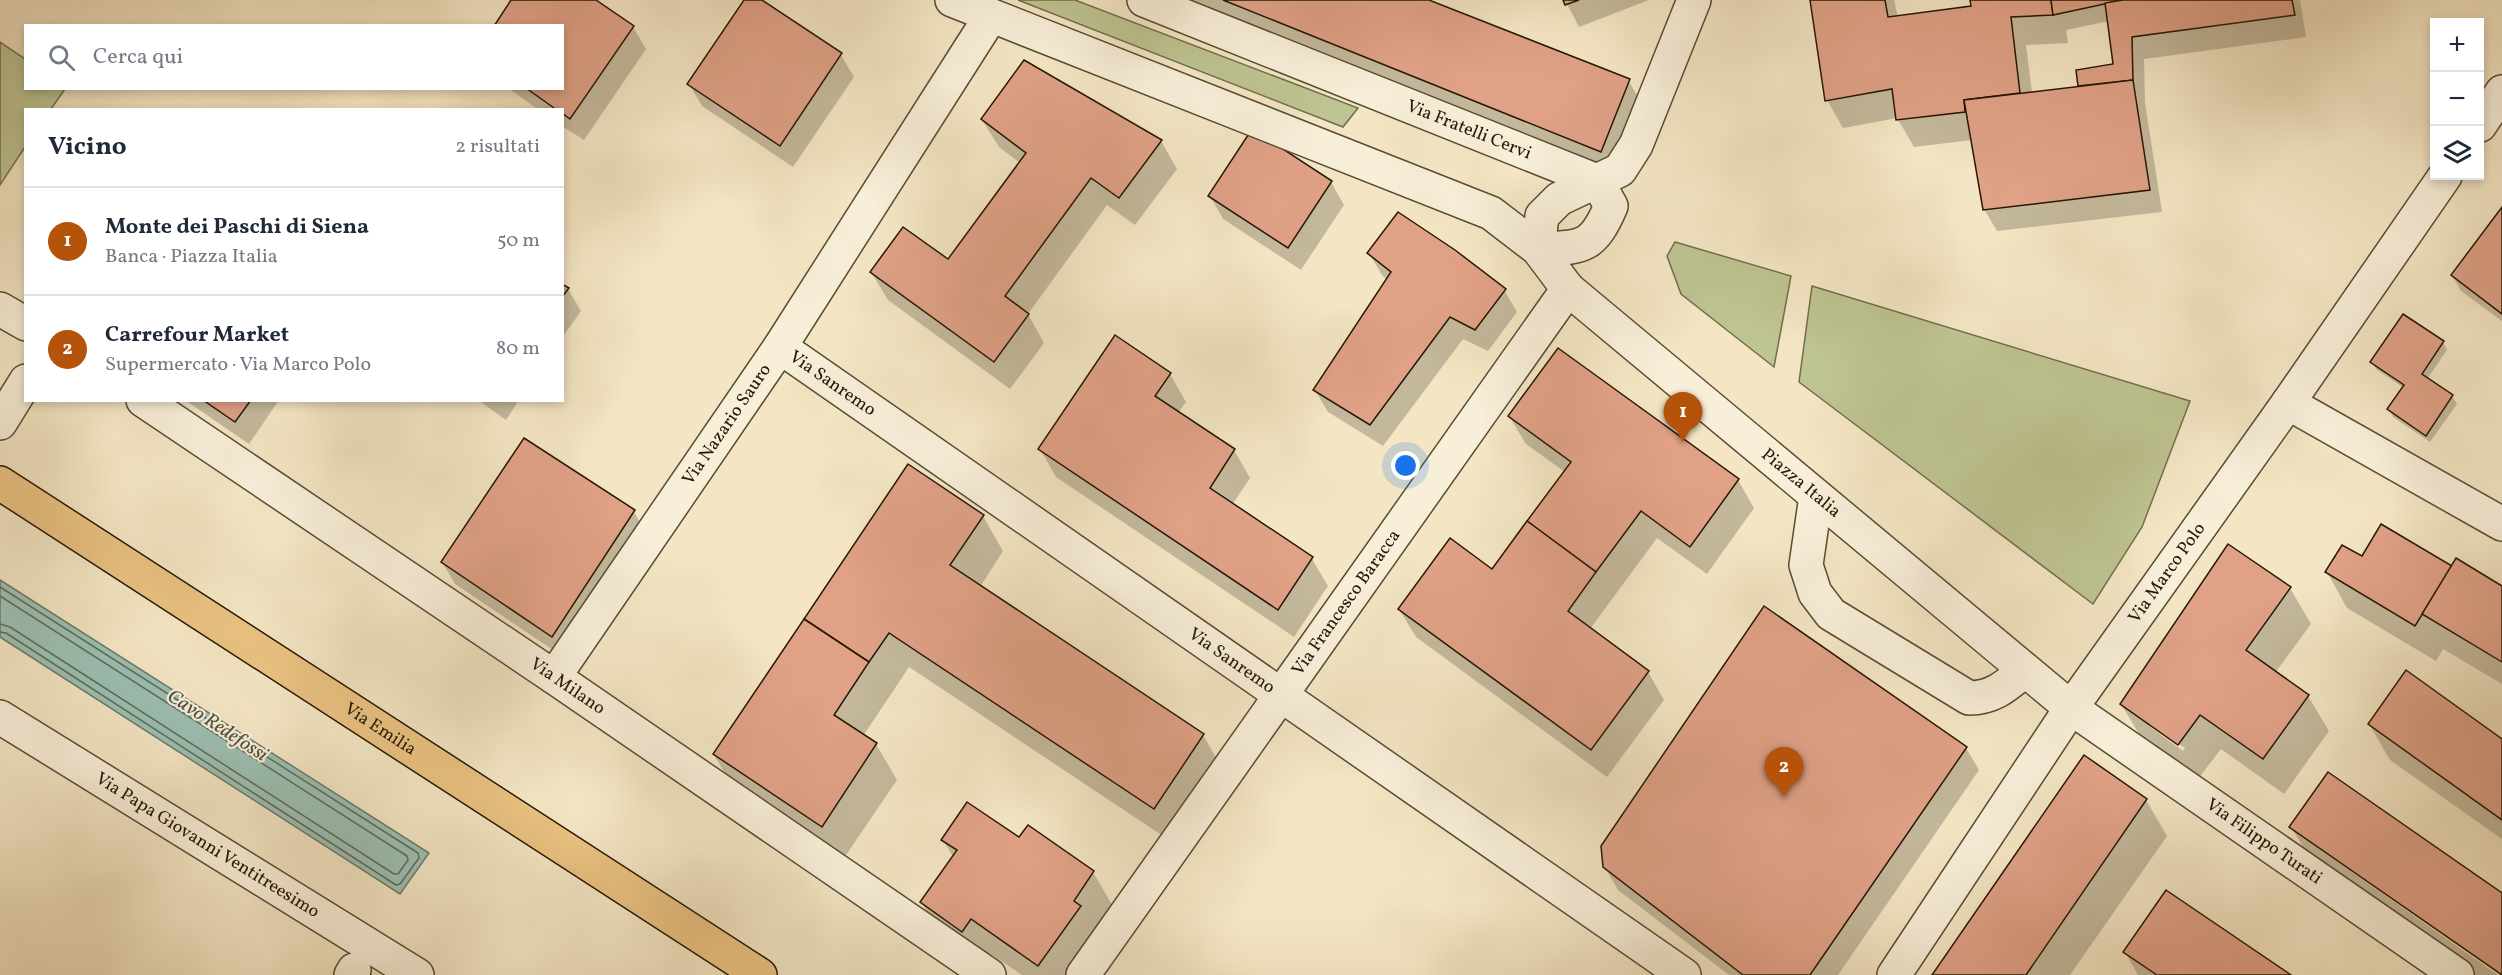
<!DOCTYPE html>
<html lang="it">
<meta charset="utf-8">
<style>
body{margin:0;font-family:Vollkorn,serif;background:#f2f2f3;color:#1f2937}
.controls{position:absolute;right:18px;top:18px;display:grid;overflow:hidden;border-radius:0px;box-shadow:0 3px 9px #0003}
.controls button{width:54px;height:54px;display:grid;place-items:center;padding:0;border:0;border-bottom:2px solid #e0e1e3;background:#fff;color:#1f2937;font:30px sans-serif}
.you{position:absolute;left:1406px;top:466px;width:21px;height:21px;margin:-15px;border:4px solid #fff;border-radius:50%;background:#1a73e8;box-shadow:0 0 0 9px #1a73e833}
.badge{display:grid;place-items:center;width:39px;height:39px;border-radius:50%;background:#b45309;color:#fff;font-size:20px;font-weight:700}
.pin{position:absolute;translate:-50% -50px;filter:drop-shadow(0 2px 3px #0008)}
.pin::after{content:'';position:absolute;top:32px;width:21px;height:18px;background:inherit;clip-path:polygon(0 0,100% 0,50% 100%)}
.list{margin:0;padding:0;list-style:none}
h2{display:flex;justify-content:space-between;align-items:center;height:78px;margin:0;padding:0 24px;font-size:26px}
h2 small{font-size:20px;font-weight:400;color:#747a83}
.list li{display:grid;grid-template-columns:39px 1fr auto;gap:18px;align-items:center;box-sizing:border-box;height:108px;padding:0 24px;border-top:2px solid #e0e1e3}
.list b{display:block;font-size:22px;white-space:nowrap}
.list p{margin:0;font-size:20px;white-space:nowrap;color:#747a83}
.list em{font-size:20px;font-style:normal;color:#747a83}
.icon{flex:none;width:33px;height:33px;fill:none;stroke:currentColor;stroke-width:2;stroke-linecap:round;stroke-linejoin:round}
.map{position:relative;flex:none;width:2502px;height:975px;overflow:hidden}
.search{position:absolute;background:#fff;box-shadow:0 3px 9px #0003;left:24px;top:24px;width:540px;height:66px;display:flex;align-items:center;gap:15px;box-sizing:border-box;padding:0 21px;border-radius:0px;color:#747a83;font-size:22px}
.panel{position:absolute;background:#fff;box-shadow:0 3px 9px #0003;left:24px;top:108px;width:540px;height:294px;border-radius:0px}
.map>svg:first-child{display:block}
.green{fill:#bec492;stroke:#726e4b;stroke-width:1.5}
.water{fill:#9cc0b3;stroke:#6c7c6d;stroke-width:1.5}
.shadow{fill:#0003;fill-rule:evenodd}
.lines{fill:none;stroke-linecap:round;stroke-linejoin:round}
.shore{stroke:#606c5c;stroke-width:1.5}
.building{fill:#e0a187;stroke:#251704;stroke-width:1.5}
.minor-casing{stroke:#594b34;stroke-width:36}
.major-casing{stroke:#251704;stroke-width:36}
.minor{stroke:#f8efd9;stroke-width:33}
.major{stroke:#eac382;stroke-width:33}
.labels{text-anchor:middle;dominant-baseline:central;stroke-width:4.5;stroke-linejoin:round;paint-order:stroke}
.street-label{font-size:18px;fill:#251704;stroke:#f8efd9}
.water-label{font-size:20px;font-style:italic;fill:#4f5241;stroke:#f8efd9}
</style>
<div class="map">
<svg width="2502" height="975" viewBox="0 0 2502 975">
<rect width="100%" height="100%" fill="#f4e6c4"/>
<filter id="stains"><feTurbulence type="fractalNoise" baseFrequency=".00333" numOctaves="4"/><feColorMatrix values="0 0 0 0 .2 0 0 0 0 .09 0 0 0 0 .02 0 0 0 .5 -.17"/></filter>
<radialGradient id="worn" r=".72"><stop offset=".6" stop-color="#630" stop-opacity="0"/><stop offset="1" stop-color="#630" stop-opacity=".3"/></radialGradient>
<!-- green -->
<g class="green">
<path d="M1018 0H1075L1358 108 1343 127Z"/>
<path d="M0 42 25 59 26 88 65 89 51 109 26 110 25 147 0 185Z"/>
<path d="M1675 242 1791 276 1774 367 1681 294 1667 256Z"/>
<path d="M1812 286 2190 401 2142 527 2093 604 1799 382Z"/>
</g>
<!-- water -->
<path class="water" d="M0 580 429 853 400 894 0 637Z"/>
<!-- shadow -->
<g class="shadow">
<path d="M513 0H593L633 27 646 49 584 140 562 126V110H539L508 88H562V26Z"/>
<path d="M746 0H759L841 55 854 77 793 167 702 106 689 84Z"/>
<path d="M1171 0H1424L1628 80 1645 108 1617 179Z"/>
<path d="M1565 0H1649L1579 27Z"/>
<path d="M1812 0H1894L1898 17 1973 7 1972 0H2300L2306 37 2144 59 2145 103 2162 212 1997 231 1984 209 1972 140 1914 147 1897 118 1843 128 1827 100ZM2109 21 2115 65 2078 71 2079 87 2032 93 2026 45 2068 43 2066 30Z"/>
<path d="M982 120 1161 141 1177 169 1135 225 1107 205 1028 314 1044 343 1010 389 888 300 871 272 948 261 1020 163 999 147Z"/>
<path d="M1331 182 1344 205 1301 270 1223 219 1210 196Z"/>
<path d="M2502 210V321L2461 291 2452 275Z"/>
<path d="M1369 253 1504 290 1517 312 1488 351 1463 339 1383 446 1328 412 1315 390 1387 280 1382 275Z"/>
<path d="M562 286 568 289 581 311 562 338Z"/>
<path d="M2443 342 2447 350 2427 379 2452 396 2457 404 2430 442 2393 417 2389 409 2404 388 2376 369 2372 362Z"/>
<path d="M1558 350 1738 480 1754 508 1707 574 1657 538 1590 629 1648 672 1664 700 1607 777 1416 637 1399 609 1492 571 1565 472 1526 444 1509 416Z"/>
<path d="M1170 374 1186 402 1178 413 1234 450 1250 478 1232 505 1312 559 1328 586 1294 637 1056 477 1040 449Z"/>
<path d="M185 400H279L249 444Z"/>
<path d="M478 400H519L506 420Z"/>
<path d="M634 512 647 534 565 658 455 584 442 562Z"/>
<path d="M983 516 1003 551 980 587 1203 735 1223 770 1175 844 909 667 863 736 876 744 897 780 842 861 735 790 714 755Z"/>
<path d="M2229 546 2290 588 2311 624 2275 673 2308 696 2329 731 2284 794 2221 749 2198 779 2142 739 2121 704ZM2149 723 2185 748 2183 751 2149 726Z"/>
<path d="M2452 568 2502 587V684L2443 649 2436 661 2347 608 2327 572Z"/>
<path d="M2369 724 2502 741V839L2390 760Z"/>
<path d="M1966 748 1979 770 1838 975H1729L1618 890 1605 867Z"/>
<path d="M2084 758 2146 800 2167 836 2070 975H1934Z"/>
<path d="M1028 827 1093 872 1114 908 1077 975H1022L991 954 983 966 942 938 922 903 953 857 943 840 1019 839Z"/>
<path d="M2291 827 2502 895V974L2319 846V849L2498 975H2473L2312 862Z"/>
<path d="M2125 952 2288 975H2138Z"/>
</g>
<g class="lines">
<!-- shore -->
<g class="shore">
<path d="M0 587 418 853 419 858 400 884 396 885 6 633 0 632"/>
<path d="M0 596 407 856 408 860 398 874H394L10 627 0 624"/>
</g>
</g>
<!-- building -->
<g class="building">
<path d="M511 0H596L634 26 570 119 562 113V110H557L526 88H562V26H494Z"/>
<path d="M744 0H762L842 53 780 146 687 84Z"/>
<path d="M1223 0H1429L1630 79 1601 152Z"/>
<path d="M1563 0H1579L1565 5Z"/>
<path d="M1810 0H1885L1888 17 1971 6 1970 0H2051L2053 15 2011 17 2020 93 1964 100 1965 112 1896 120 1892 89 1825 101Z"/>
<path d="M2051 0H2123L2053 15Z"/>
<path d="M2123 0H2292L2295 15 2132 37 2133 80 2078 86 2076 70 2113 64 2105 3Z"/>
<path d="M1024 60 1162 140 1119 198 1091 178 1005 296 1029 314 994 362 870 272 903 227 948 259 1026 153 981 119Z"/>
<path d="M2133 80 2150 190 1983 210 1964 100Z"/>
<path d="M1252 129 1332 181 1288 248 1208 196Z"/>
<path d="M2502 207V314L2451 275Z"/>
<path d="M1398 212 1455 250 1506 289 1475 330 1450 317 1370 425 1313 390 1391 272 1367 253Z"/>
<path d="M562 284 569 288 562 297Z"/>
<path d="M2403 314 2444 341 2422 374 2453 395 2426 436 2387 409 2404 385 2370 362Z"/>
<path d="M1115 335 1171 373 1155 396 1235 449 1210 488 1313 557 1278 610 1038 449Z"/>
<path d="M1558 348 1739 479 1690 547 1641 511 1596 572 1527 521 1571 462 1508 416Z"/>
<path d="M203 400H251L235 422Z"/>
<path d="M524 438 635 510 552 637 441 562Z"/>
<path d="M908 464 984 515 950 565 1204 734 1154 809 889 633 869 662 804 619Z"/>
<path d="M1527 521 1596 572 1568 611 1649 671 1591 750 1398 609 1450 538 1492 569Z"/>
<path d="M2381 524 2452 566 2415 626 2325 572 2342 545 2362 556Z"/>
<path d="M2228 544 2291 587 2246 650 2309 695 2263 759 2200 715 2178 745 2120 704Z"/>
<path d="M2456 558 2502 586V662L2422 614Z"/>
<path d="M1764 606 1967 747 1810 975H1743L1603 867 1601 846Z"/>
<path d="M804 619 869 662 834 715 877 743 822 827 713 754Z"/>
<path d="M2406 670 2502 739V820L2368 724Z"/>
<path d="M2084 755 2147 799 2026 975H1932Z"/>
<path d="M2328 772 2502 893V975L2289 827Z"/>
<path d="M967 802 1019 837 1028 825 1094 871 1074 901 1081 906 1038 966 971 919 962 932 920 902 957 850 941 840Z"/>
<path d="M2166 890 2291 975H2157L2123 952Z"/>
</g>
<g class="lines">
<defs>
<g id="minor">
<path id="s1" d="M952 0 1491 213 1538 249 1568 289 2071 708 2457 975"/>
<path id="s2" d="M1144 0 1597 181 1620 170 1636 145 1694 0"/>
<path d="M2480 125 2502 92"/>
<path d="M1597 181 1611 206C1592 250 1582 247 1538 249L1542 216 1559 199Z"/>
<path d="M0 309 26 324"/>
<path id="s3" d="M780 347 1684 975"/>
<path id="s4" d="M143 400 554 677 989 975"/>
<path d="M2288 403 2502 524"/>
<path d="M0 423 26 381"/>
<path d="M1816 496 1806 565 1815 593 1831 614 1969 698C1994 698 2007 685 2025 670"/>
<path id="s5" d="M554 677 780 347 991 16"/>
<path id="s6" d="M0 717 417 975"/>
<path d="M351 975 354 970"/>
<path id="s7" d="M1083 975 1568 289"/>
<path id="s8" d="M1894 975 2071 708 2288 403 2445 176"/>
</g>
<g id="major">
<path id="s9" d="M0 483 760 975"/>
</g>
</defs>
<!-- minor casing -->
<use href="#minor" class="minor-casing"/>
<!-- major casing -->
<use href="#major" class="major-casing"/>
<!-- minor -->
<use href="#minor" class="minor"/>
<!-- major -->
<use href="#major" class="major"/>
</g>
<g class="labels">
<!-- street labels -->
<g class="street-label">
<text stroke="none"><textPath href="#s2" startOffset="350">Via Fratelli Cervi</textPath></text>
<text stroke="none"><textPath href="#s3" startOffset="64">Via Sanremo</textPath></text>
<text stroke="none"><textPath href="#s5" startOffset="306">Via Nazario Sauro</textPath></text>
<text stroke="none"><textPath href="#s1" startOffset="992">Piazza Italia</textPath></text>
<text stroke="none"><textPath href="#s8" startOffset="486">Via Marco Polo</textPath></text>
<text stroke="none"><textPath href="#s7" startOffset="456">Via Francesco Baracca</textPath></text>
<text stroke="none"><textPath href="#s3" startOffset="550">Via Sanremo</textPath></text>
<text stroke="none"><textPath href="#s4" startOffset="512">Via Milano</textPath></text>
<text stroke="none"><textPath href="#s9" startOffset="453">Via Emilia</textPath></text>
<text stroke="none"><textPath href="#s1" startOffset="1578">Via Filippo Turati</textPath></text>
<text stroke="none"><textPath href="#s6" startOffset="244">Via Papa Giovanni Ventitreesimo</textPath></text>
</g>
<!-- water labels -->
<g class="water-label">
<text transform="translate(217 726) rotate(33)">Cavo Redefossi</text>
</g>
</g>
<rect width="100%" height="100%" filter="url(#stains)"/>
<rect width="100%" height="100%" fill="url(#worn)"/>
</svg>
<div class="controls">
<button>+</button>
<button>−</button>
<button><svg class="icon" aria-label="layers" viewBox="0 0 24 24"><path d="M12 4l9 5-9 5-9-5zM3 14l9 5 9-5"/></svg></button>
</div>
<div class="you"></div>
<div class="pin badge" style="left:1683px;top:442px">1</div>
<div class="pin badge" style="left:1784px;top:797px">2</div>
<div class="search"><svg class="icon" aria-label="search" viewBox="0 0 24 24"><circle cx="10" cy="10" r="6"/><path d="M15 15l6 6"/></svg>Cerca qui</div>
<section class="panel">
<h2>Vicino<small>2 risultati</small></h2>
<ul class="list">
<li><span class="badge">1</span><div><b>Monte dei Paschi di Siena</b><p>Banca · Piazza Italia</p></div><em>50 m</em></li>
<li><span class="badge">2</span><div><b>Carrefour Market</b><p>Supermercato · Via Marco Polo</p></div><em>80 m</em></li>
</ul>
</section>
</div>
